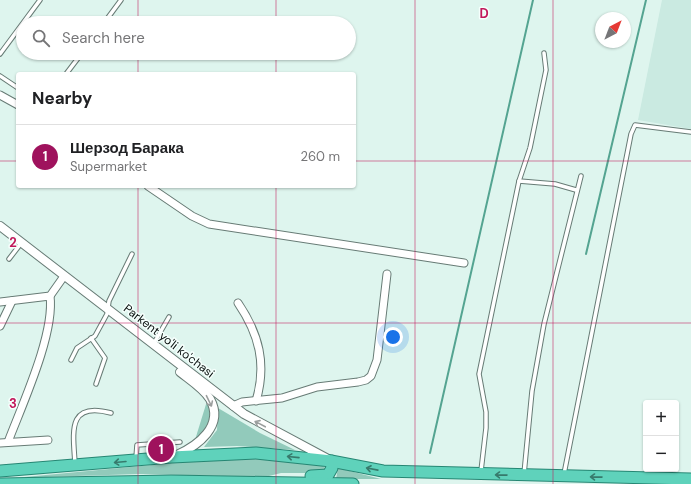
<!DOCTYPE html>
<meta charset="utf-8">
<style>
body{margin:0;font-family:"DM Sans",sans-serif;background:#f2f2f2;color:#202124}
.controls{position:absolute;right:12px;bottom:12px;display:grid;overflow:hidden;border-radius:4px;box-shadow:0 1px 3px #0004}
.controls button{width:36px;height:36px;display:grid;place-items:center;padding:0;border:0;border-bottom:1px solid #e0e0e0;background:#fff;color:#202124;font:20px sans-serif}
.compass{position:absolute;left:595px;top:12px;width:36px;height:36px;border-radius:50%;background:#fff;box-shadow:0 1px 3px #0004;rotate:42deg}
.you{position:absolute;left:393px;top:337px;width:14px;height:14px;margin:-10px;border:3px solid #fff;border-radius:50%;background:#1a73e8;box-shadow:0 0 0 6px #1a73e833}
.badge{display:grid;place-items:center;width:26px;height:26px;border-radius:50%;background:#9f125d;color:#fff;font-size:13px;font-weight:700}
.pin{position:absolute;translate:-50% -50%;border:2px solid #fff;box-shadow:0 1px 4px #0006}
.list{margin:0;padding:0;list-style:none}
h2{display:flex;justify-content:space-between;align-items:center;height:52px;margin:0;padding:0 16px;font-size:17px}
h2 small{font-size:13px;font-weight:400;color:#757577}
.list li{display:grid;grid-template-columns:26px 1fr auto;gap:12px;align-items:center;box-sizing:border-box;height:64px;padding:0 16px;border-top:1px solid #e0e0e0}
.list b{display:block;font-size:15px;white-space:nowrap}
.list p{margin:0;font-size:13px;white-space:nowrap;color:#757577}
.list em{font-size:13px;font-style:normal;color:#757577}
.icon{flex:none;width:22px;height:22px;fill:none;stroke:currentColor;stroke-width:2;stroke-linecap:round;stroke-linejoin:round}
.map{position:relative;flex:none;width:691px;height:484px;overflow:hidden}
.search{position:absolute;background:#fff;box-shadow:0 1px 3px #0004;left:16px;top:16px;width:340px;height:44px;display:flex;align-items:center;gap:10px;box-sizing:border-box;padding:0 14px;border-radius:22px;color:#757577;font-size:15px}
.panel{position:absolute;background:#fff;box-shadow:0 1px 3px #0004;left:16px;top:72px;width:340px;height:116px;border-radius:4px}
.map>svg:first-child{display:block}
.built{fill:#caeae1}
.green{fill:#92cabb}
.lines{fill:none;stroke-linecap:round;stroke-linejoin:round}
.stream{stroke:#54a491;stroke-width:2}
.service-casing{stroke:#677b75;stroke-width:5.5}
.minor-casing{stroke:#677b75;stroke-width:9}
.tertiary-casing{stroke:#677b75;stroke-width:10}
.trunk-casing{stroke:#268673;stroke-width:13}
.service{stroke:#fff;stroke-width:3.5}
.minor{stroke:#fff;stroke-width:7}
.tertiary{stroke:#fff;stroke-width:8}
.trunk{stroke:#5fd2bb;stroke-width:11}
.oneway{stroke:#9b9f9e}
.oneway2{stroke:#377a6c}
.grid{fill:none;stroke:#c2185b;stroke-width:1;stroke-opacity:0.55}
.labels{text-anchor:middle;dominant-baseline:central;stroke-width:3;stroke-linejoin:round;paint-order:stroke}
.street-label{font-size:12px;fill:#060e0c;stroke:#f5fffc}
.grid-label{font-size:13px;text-anchor:middle;font-weight:bold;fill:#c2185b;stroke:#f5fffc;stroke-width:3;stroke-linejoin:round;paint-order:stroke}
</style>
<div class="map">
<svg width="691" height="484" viewBox="0 0 691 484">
<rect width="100%" height="100%" fill="#def5ee"/>
<!-- built -->
<path class="built" d="M662 0H691V129L638 120Z"/>
<!-- green -->
<g class="green">
<path d="M207 401C214 419 207 427 195 440Z"/>
<path d="M218 408 260 433 295 450 237 446 204 447 217 430Z"/>
<path d="M215 459H255L322 465 326 469 322 473H281L265 477 139 474 14 478Z"/>
<path d="M338 468 381 479H336Z"/>
</g>
<g class="lines">
<!-- stream -->
<g class="stream">
<path d="M586 254 646 0"/>
<path d="M430 453 533 0"/>
</g>
<defs>
<g id="service">
<path d="M104 23 121 0"/>
<path d="M0 54 40 0"/>
<path d="M66 74 82 53"/>
<path d="M0 76 18 88"/>
<path d="M519 181 555 184 576 190"/>
<path d="M9 259 19 246"/>
<path d="M91 338 105 358 96 384"/>
<path d="M154 343 169 317"/>
<path d="M71 360 77 348 95 336 107 314 109 301 132 254"/>
<path d="M136 458 137 445 180 442"/>
<path d="M75 463C73 432 67 401 111 413"/>
<path d="M481 471 486 428V412L479 374 519 181 530 148 546 70 544 53"/>
<path d="M524 474 532 391 544 324 581 176"/>
<path d="M564 474 631 134 635 125 691 132"/>
</g>
<g id="minor">
<path d="M0 95 18 105"/>
<path d="M148 186 192 216 209 224 464 263"/>
<path d="M0 302 50 296 62 279"/>
<path d="M238 303C259 334 267 364 256 401"/>
<path d="M0 326 12 301"/>
<path d="M233 406 242 402 282 398 317 387 358 382 366 380 371 376 377 360 387 274"/>
<path d="M8 442C22 405 55 334 50 296"/>
<path d="M0 443 48 440"/>
</g>
<g id="tertiary">
<path d="M0 226 244 414 328 459"/>
<path d="M177 455C197 446 225 426 210 399 203 388 190 380 180 372"/>
</g>
<g id="trunk">
<path d="M0 471 172 457 256 453 331 461 383 471 691 479"/>
<path d="M311 476 328 475 332 468 331 461"/>
<path d="M1 484 171 481 353 484"/>
</g>
</defs>
<!-- service casing -->
<use href="#service" class="service-casing"/>
<!-- minor casing -->
<use href="#minor" class="minor-casing"/>
<!-- tertiary casing -->
<use href="#tertiary" class="tertiary-casing"/>
<!-- trunk casing -->
<use href="#trunk" class="trunk-casing"/>
<!-- service -->
<use href="#service" class="service"/>
<!-- minor -->
<use href="#minor" class="minor"/>
<!-- tertiary -->
<use href="#tertiary" class="tertiary"/>
<!-- trunk -->
<use href="#trunk" class="trunk"/>
</g>
<!-- one-way arrows -->
<defs><path id="oneway-shaft" d="M-6 0H5M1.5-3L5.5 0L1.5 3" fill="none" stroke-width="1.6" stroke-linecap="round" stroke-linejoin="round"/></defs>
<g class="oneway">
<use href="#oneway-shaft" transform="translate(209 401) rotate(64)"/>
<use href="#oneway-shaft" transform="translate(260 424) rotate(-152)"/>
</g>
<g class="oneway2">
<use href="#oneway-shaft" transform="translate(293 457) rotate(-174)"/>
<use href="#oneway-shaft" transform="translate(120 462) rotate(175)"/>
<use href="#oneway-shaft" transform="translate(372 469) rotate(-169)"/>
<use href="#oneway-shaft" transform="translate(501 475) rotate(-179)"/>
<use href="#oneway-shaft" transform="translate(596 477) rotate(-179)"/>
</g>
<!-- grid -->
<path class="grid" d="M138 0V23M276 0V23M415 0V484M553 0V484M138 53V74M276 53V74M0 161H18M354 161H691M138 186V484M276 186V484M0 323H691"/>
<g class="labels">
<!-- street labels -->
<g class="street-label">
<text transform="translate(169 341) rotate(38)">Parkent yo'li ko'chasi</text>
</g>
</g>
<g class="grid-label">
<text x="484" y="18">D</text>
<text x="13" y="247">2</text>
<text x="13" y="408">3</text>
</g>
</svg>
<div class="controls">
<button>+</button>
<button>−</button>
</div>
<svg class="compass" viewBox="-18 -18 36 36"><path d="M0-13l5 13h-10z" fill="#e53935"/><path d="M0 13l5-13h-10z" fill="#757577"/></svg>
<div class="you"></div>
<div class="pin badge" style="left:161px;top:449px">1</div>
<div class="search"><svg class="icon" aria-label="search" viewBox="0 0 24 24"><circle cx="10" cy="10" r="6"/><path d="M15 15l6 6"/></svg>Search here</div>
<section class="panel">
<h2>Nearby<small></small></h2>
<ul class="list">
<li><span class="badge">1</span><div><b>Шерзод Барака</b><p>Supermarket</p></div><em>260 m</em></li>
</ul>
</section>
</div>
